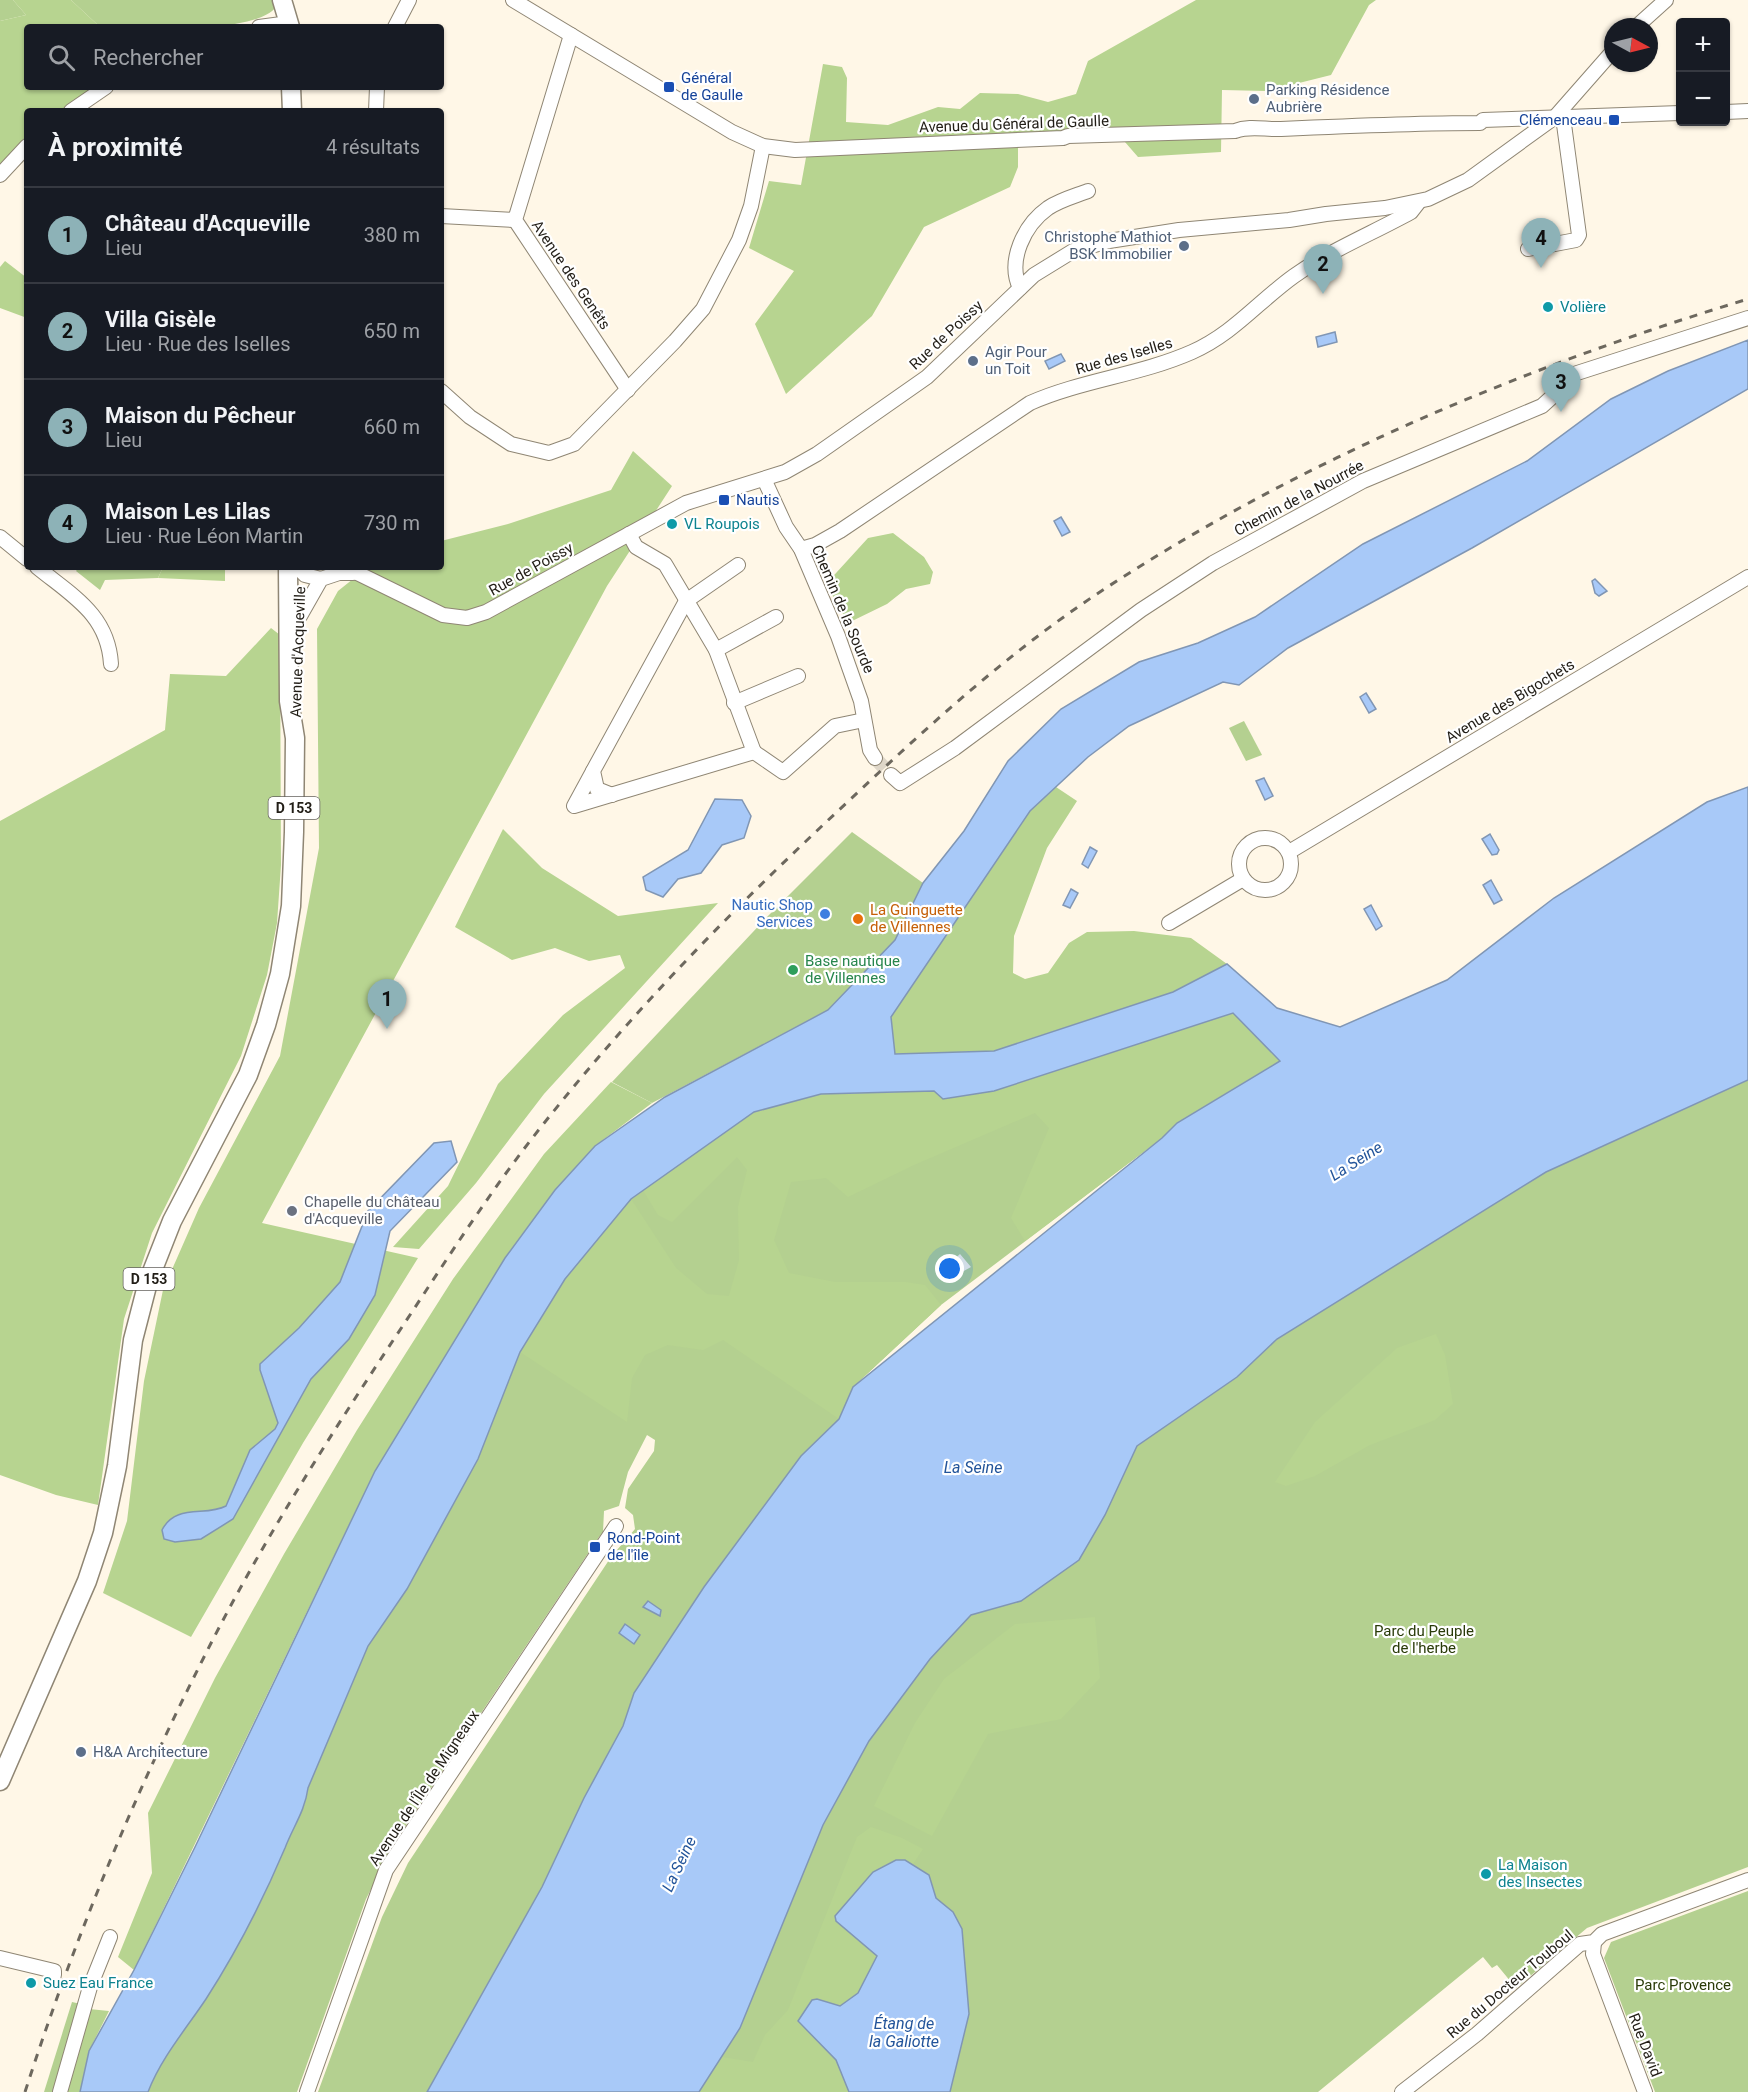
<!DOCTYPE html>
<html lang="fr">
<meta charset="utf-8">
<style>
body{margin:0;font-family:Roboto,sans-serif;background:#242831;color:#f1f3f6}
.controls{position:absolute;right:18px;top:18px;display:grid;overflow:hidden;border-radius:6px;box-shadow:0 2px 4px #0004}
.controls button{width:54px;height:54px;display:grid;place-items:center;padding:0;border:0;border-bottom:2px solid #363941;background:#171b24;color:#f1f3f6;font:30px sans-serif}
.compass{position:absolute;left:1604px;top:18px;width:54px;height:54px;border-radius:50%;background:#171b24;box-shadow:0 2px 4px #0004;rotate:97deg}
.you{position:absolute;left:950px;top:1269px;width:21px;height:21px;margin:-15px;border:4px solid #fff;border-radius:50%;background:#1a73e8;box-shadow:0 0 0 9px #1a73e833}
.badge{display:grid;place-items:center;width:39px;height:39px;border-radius:50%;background:#8db2b7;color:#111;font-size:20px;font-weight:700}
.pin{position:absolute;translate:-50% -50px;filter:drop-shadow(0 2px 3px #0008)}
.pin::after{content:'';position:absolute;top:32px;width:21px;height:18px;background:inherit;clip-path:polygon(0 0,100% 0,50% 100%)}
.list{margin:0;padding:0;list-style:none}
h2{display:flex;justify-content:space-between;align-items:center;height:78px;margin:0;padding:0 24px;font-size:26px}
h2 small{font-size:20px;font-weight:400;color:#9ea1a6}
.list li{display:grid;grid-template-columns:39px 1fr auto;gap:18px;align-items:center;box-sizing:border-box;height:96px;padding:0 24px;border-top:2px solid #363941}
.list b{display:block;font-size:22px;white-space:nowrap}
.list p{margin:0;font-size:20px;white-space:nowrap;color:#9ea1a6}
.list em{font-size:20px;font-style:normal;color:#9ea1a6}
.icon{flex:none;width:33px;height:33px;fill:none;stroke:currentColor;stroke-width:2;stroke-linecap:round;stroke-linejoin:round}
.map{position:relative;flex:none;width:1748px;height:2092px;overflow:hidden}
.search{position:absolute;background:#171b24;box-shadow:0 2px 4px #0004;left:24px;top:24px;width:420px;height:66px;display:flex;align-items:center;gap:15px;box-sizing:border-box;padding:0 21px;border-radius:6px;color:#9ea1a6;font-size:22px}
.panel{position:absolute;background:#171b24;box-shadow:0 2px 4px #0004;left:24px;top:108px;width:420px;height:462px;border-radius:6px}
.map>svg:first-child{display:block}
.green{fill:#b4d090;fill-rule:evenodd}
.forest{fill:#b7d490}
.water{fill:#a8c9f8;stroke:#8096b4;stroke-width:1.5}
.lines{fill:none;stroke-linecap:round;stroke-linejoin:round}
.minor-tunnel{stroke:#ded6c8;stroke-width:14;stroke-dasharray:14 7;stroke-linecap:butt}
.minor-casing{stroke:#8f8674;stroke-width:16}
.major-casing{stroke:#8f8674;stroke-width:21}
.minor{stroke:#fff;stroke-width:14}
.major{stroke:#fff;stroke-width:18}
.rail{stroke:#6d685e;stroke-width:3;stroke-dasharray:8 8;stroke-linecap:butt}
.transit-dot{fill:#1a4fb4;stroke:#fff;stroke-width:2}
.service-dot{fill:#5c6f8a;stroke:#fff;stroke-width:2}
.culture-dot{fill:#0f9aa8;stroke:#fff;stroke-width:2}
.shop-dot{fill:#3f7fe0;stroke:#fff;stroke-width:2}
.food-dot{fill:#e8710a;stroke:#fff;stroke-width:2}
.leisure-dot{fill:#2e9e5b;stroke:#fff;stroke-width:2}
.worship-dot{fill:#6b7280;stroke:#fff;stroke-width:2}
.labels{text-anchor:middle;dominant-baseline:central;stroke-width:4.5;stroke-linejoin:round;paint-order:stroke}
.shield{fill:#fff;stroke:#64625d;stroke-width:1.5}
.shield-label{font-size:14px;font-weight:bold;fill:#221e17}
.transit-label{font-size:15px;fill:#164399;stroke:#fff;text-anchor:start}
.service-label{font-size:15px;fill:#4e5e75;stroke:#fff;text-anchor:start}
.street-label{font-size:15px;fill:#221e17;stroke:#fff}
.culture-label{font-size:15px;fill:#0d838f;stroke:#fff;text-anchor:start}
.shop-label{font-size:15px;fill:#366cbe;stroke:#fff;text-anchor:end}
.food-label{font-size:15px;fill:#c56008;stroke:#fff;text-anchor:start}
.leisure-label{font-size:15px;fill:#27864d;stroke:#fff;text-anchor:start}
.worship-label{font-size:15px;fill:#5b616d;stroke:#fff;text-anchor:start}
.park-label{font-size:15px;fill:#2a3b09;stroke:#fff}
.water-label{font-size:16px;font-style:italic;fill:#22549a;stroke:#fff}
</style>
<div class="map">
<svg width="1748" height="2092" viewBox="0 0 1748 2092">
<rect width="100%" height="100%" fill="#fff7e7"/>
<!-- green -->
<g class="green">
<path d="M0 0H13L26 15 0 21Z"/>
<path d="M71 0H276V7C253 36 138 27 100 27Z"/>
<path d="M79 567H163L158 578 105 580 100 590 76 571Z"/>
<path d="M1244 721 1262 755 1246 761 1229 728Z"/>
<path d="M852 832 923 883 890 951 828 1010 652 1103 612 1082 766 918Z"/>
<path d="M1233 1013 1177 1123 1162 1138 941 1305 853 1387 839 1419 801 1456 704 1587 634 1693 623 1726 584 1798 542 1887 427 2092H318L382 1917 408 1863 611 1557 635 1529 633 1515 625 1508 628 1489 654 1451 655 1440 647 1435 628 1472 619 1506 604 1511 603 1532 599 1537 396 1840 366 1899 297 2092H148C161 2058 186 2029 206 1999 237 1951 263 1900 285 1848 293 1827 305 1811 308 1788L368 1645 407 1589 478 1459 520 1352 631 1199 754 1112 934 1091ZM960 1254 971 1267 953 1277 945 1268Z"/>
<path d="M1748 1080V1867L1587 1928 1516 1988 1497 1965 1492 1968 1483 1957 1318 2092H699L740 2028 823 1825 869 1741 930 1659 992 1589 1111 1501 1137 1446 1237 1377 1277 1339 1546 1172Z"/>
<path d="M1748 1891V2092H1655L1604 1958 1611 1942Z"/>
<path d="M72 2002 81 2004 57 2092H44Z"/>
</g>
<!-- forest -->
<g class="forest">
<path d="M13 0H71L100 27H27V87H95L65 111H27V146L0 164V21L26 15Z"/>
<path d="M1196 0H1376L1369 5 1331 75 1267 91 1222 90 1221 152 1138 157 1118 134H1038L1018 148V167L1010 187 924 227 872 316 786 394 755 324 794 271 749 248 769 181 801 185 823 64 842 67 847 78 846 122 888 125 938 107 960 109 980 93 1018 94 1048 102 1076 94 1088 61Z"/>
<path d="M5 261 27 278V318L0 308V267Z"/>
<path d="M633 451 672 486 607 586 262 1223 418 1258 303 1443 191 1637 103 1593 127 1521 144 1381 163 1290 199 1208 280 1056 319 848 317 629 338 591 368 567H441V541L508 524 611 490Z"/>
<path d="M893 533 924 557 933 572 930 584 906 589 887 604 848 623 826 584 868 538Z"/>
<path d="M163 567H225V581L158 578Z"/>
<path d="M271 628 280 635 281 865 277 923 267 975 241 1056 152 1233 124 1319 98 1505 56 1495 0 1475V821L165 730 170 674 226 676Z"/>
<path d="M1056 787 1077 801 1047 848 1014 936 1013 973 1025 979 1048 973 1069 943 1087 932 1134 931 1191 938 1227 964 1173 992 994 1051 894 1054 891 1017 1030 811Z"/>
<path d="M503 829 542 868 618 916 718 903 544 1094 476 1183 419 1249 393 1247 448 1186 498 1084 563 1015 625 968 620 955 589 961 555 948 512 960 455 927Z"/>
<path d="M1233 1013 1280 1061 1177 1123 1162 1138 1025 1241 1011 1218 1049 1128 1035 1113 914 1165 848 1197 826 1178 791 1182 774 1240 789 1273 835 1282H905L925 1285 941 1305 853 1387 839 1419 723 1340 703 1350 668 1345 645 1355 632 1378 627 1422 520 1352 565 1279 631 1199 676 1268 707 1294 729 1296 739 1260 738 1207 747 1170 737 1157 672 1222 658 1215 643 1190 754 1112 821 1094 934 1091Z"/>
<path d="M611 1082 652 1103 595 1146 555 1190 505 1258 375 1471 134 1970 118 1957 152 1873 148 1813 215 1678 284 1554 357 1430 453 1279 544 1154Z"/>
<path d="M1436 1334 1445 1355 1453 1404 1435 1420 1370 1445 1315 1476 1286 1486 1275 1482 1315 1422 1397 1348Z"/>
<path d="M1095 1617 1100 1678 1061 1719 988 1734 932 1836 874 1806 915 1723 944 1679 1015 1624Z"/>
<path d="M871 1827 902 1838 923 1849 913 1864 905 1860 836 1921 877 1956 858 1993 840 2006 817 1999 798 2021 836 2060 849 2092H699L722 2057 753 2062 765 2035 788 2010 857 1837Z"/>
<path d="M89 2009 109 2011 89 2051 80 2092H66Z"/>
</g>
<!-- water -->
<g class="water">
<path d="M1335 332 1337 342 1318 347 1316 337Z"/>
<path d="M1748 340V389L1472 548 1288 648 1239 685 1223 682 1129 726 1088 757 1030 811 891 1017 895 1054 994 1051 1173 992 1227 964 1277 1008 1340 1027 1447 980 1554 898 1707 802 1748 787V1080L1546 1172 1277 1339 1237 1377 1137 1446 1105 1515 1079 1560 1021 1601 971 1615 930 1659 869 1741 823 1825 740 2028 699 2092H427L542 1887 584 1798 623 1726 634 1693 704 1587 801 1456 839 1419 853 1387 1162 1138 1177 1123 1280 1061 1233 1013 994 1091 943 1099 934 1091 821 1094 754 1112 631 1199 565 1279 520 1352 478 1459 407 1589 368 1646 308 1788C305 1811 293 1827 285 1848 263 1900 237 1951 206 1999 186 2029 161 2058 148 2092H80L89 2051 134 1970 195 1847 375 1471 505 1258 555 1190 595 1146 665 1097 828 1010 895 940 923 883 964 831 1008 761 1061 709 1139 662 1198 643 1255 617 1363 544 1527 461 1611 399 1668 371Z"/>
<path d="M1061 354 1065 361 1049 369 1045 361Z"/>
<path d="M1061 517 1070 532 1062 536 1054 521Z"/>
<path d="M1595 579 1607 591 1599 596 1595 593 1592 581Z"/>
<path d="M1366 693 1376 709 1369 713 1360 697Z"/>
<path d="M1264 778 1273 796 1265 800 1256 781Z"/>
<path d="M715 799 742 800 751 816 744 838 722 845 701 873 678 879 663 897 646 890 643 877 688 850Z"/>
<path d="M1490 834 1499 850 1497 854 1492 855 1482 839Z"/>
<path d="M1090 847 1097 851 1088 868 1082 864Z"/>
<path d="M1491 880 1502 900 1494 904 1483 885Z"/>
<path d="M1071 889 1078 893 1070 908 1063 905Z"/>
<path d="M1371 905 1382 926 1376 930 1364 909Z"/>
<path d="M451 1141 457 1162 390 1231 375 1295 349 1339 311 1379 233 1519 201 1539 175 1542 164 1539 162 1530C176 1503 205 1517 226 1506L250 1450 275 1429 278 1423 260 1370V1364L299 1328 340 1282 368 1211 434 1143Z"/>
<path d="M648 1601 661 1610 660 1616 643 1607Z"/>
<path d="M625 1624 640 1635 634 1644 619 1633Z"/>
<path d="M896 1860H905L929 1875 936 1898 953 1912 962 1929 969 2014 950 2092H849L836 2060 798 2021 812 2000 817 1999 840 2006 858 1993 877 1956 836 1921 835 1916 873 1872Z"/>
</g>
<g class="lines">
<!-- minor-tunnel -->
<path class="minor-tunnel" d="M875 758 891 775"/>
<defs>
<g id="minor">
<path d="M513 0 732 132 763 146 795 150 1063 138 1068 136 1235 131C1250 125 1266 130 1281 129 1347 126 1413 123 1480 123L1483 120 1680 113"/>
<path d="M259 27 289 23"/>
<path d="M395 27 409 0"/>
<path d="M1636 27 1666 0"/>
<path d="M571 35 515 220 628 390"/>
<path d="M71 111 106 87"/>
<path d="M376 111 377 87"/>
<path d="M1726 112 1748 111"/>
<path d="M0 175 27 146"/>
<path d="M441 216 515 220"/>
<path d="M1528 249 1576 240 1579 235 1563 117"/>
<path d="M1020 288C1007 261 1024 225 1048 208 1060 200 1075 196 1088 191"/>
<path d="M441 391 470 417 511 444 549 453 574 444 675 341 703 309 739 240 751 206 763 146"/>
<path d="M764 479 786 527 801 549 838 636 861 701 870 750 875 758"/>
<path d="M629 534 636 547 665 564 716 650 754 752"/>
<path d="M0 537 27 559"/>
<path d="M801 549 815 545 840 531 1030 403C1082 380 1140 375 1192 352 1233 334 1259 301 1294 276 1329 251 1373 233 1411 212L1418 203"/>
<path d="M37 567C71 595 108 614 111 664"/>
<path d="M345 567 443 615 467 618 486 612 686 503 785 472 817 454 927 377 1034 275 1073 251 1109 241 1179 230 1289 220 1326 214 1385 208 1428 199 1468 180 1555 117 1613 51"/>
<path d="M288 570H300L305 575 321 579"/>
<path d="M300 616 321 579 339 573H353"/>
<path d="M716 650 776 617"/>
<path d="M734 703 798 676"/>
<path d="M754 752 783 772 835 726 864 720"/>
<path d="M593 771 574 806 754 752"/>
<path d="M891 775 900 783 955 748 1141 610 1213 563 1363 481 1542 406 1553 396 1556 384 1574 374 1748 318"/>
<path d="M612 795 597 789 593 771 686 601 738 565"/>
<circle cx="1265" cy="864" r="26"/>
<path d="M1289 852 1748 577"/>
<path d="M1169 923 1243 879"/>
<path d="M1594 1942 1593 1954 1645 2092"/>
<path d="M0 1958 54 1971V1975"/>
<path d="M60 2092 90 1987 110 1937"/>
<path d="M307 2092 386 1870 616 1526"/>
<path d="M1402 2092 1477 2034 1580 1944 1594 1942 1602 1934 1748 1880"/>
</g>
<g id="major">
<path d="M282 0 290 27"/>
<path d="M291 87 292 111"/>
<path d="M0 1781 87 1581 103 1533 117 1466 133 1340 148 1282 172 1221 248 1075 266 1025 280 974 291 906 294 832 295 738 289 701 288 567"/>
</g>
</defs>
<!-- minor casing -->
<use href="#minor" class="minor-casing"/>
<!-- major casing -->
<use href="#major" class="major-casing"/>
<!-- minor -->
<use href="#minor" class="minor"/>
<!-- major -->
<use href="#major" class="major"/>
<!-- rail -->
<path class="rail" d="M25 2092C73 1943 132 1799 203 1659 259 1547 327 1440 396 1336 444 1264 491 1189 545 1122 634 1010 735 907 839 810 925 729 1010 650 1109 586 1306 458 1524 367 1748 299"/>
</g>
<!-- markers -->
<g class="transit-dot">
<rect x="663" y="81" width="12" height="12" rx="3"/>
<rect x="1608" y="114" width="12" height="12" rx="3"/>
<rect x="718" y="494" width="12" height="12" rx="3"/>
<rect x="589" y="1541" width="12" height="12" rx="3"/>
</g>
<g class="service-dot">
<circle cx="1254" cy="99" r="6"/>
<circle cx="1184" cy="246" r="6"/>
<circle cx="973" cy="361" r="6"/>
<circle cx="81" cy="1752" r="6"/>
</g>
<g class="culture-dot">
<circle cx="1548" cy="307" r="6"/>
<circle cx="672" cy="524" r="6"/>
<circle cx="1486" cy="1874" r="6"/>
<circle cx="31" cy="1983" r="6"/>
</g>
<circle class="shop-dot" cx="825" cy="914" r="6"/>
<circle class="food-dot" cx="858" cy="919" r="6"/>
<circle class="leisure-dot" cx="793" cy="970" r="6"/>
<circle class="worship-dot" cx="292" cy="1211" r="6"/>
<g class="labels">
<!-- shield labels -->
<g class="shield">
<rect x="268.5" y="797" width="51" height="22" rx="4.5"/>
<rect x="123.5" y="1268" width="51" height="22" rx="4.5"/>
</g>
<g class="shield-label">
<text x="294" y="808">D 153</text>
<text x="149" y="1279">D 153</text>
</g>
<!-- transit labels -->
<g class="transit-label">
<text x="681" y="78">Général<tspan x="681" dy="17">de Gaulle</tspan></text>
<text x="1602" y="120" text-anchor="end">Clémenceau</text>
<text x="736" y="500">Nautis</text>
<text x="607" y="1538">Rond-Point<tspan x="607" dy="17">de l'île</tspan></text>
</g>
<!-- service labels -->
<g class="service-label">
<text x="1266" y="90">Parking Résidence<tspan x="1266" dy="17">Aubrière</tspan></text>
<text x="1172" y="237" text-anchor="end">Christophe Mathiot<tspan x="1172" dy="17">BSK Immobilier</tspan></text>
<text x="985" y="352">Agir Pour<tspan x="985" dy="17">un Toit</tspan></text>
<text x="93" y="1752">H&amp;A Architecture</text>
</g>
<!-- street labels -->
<g class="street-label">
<text transform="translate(1014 124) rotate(-2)">Avenue du Général de Gaulle</text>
<text transform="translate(571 275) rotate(56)">Avenue des Genêts</text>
<text transform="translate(946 335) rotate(-43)">Rue de Poissy</text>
<text transform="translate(1124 356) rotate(-16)">Rue des Iselles</text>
<text transform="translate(1299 498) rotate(-28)">Chemin de la Nourrée</text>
<text transform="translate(531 569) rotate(-29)">Rue de Poissy</text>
<text transform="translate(843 609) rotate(67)">Chemin de la Sourde</text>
<text transform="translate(298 652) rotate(-88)">Avenue d'Acqueville</text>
<text transform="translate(1510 701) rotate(-31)">Avenue des Bigochets</text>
<text transform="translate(424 1788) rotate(-56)">Avenue de l'Île de Migneaux</text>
<text transform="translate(1510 1984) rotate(-40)">Rue du Docteur Touboul</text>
<text transform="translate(1645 2045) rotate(69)">Rue David</text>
</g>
<!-- culture labels -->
<g class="culture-label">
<text x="1560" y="307">Volière</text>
<text x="684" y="524">VL Roupois</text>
<text x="1498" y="1865">La Maison<tspan x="1498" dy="17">des Insectes</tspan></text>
<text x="43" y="1983">Suez Eau France</text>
</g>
<!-- shop labels -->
<g class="shop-label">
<text x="813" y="905">Nautic Shop<tspan x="813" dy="17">Services</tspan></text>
</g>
<!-- food labels -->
<g class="food-label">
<text x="870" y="910">La Guinguette<tspan x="870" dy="17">de Villennes</tspan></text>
</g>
<!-- leisure labels -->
<g class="leisure-label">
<text x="805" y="961">Base nautique<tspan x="805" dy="17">de Villennes</tspan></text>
</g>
<!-- worship labels -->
<g class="worship-label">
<text x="304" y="1202">Chapelle du château<tspan x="304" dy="17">d'Acqueville</tspan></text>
</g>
<!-- park labels -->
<g class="park-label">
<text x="1424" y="1631">Parc du Peuple<tspan x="1424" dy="17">de l'herbe</tspan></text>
<text x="1683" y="1985">Parc Provence</text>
</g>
<!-- water labels -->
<g class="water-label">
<text transform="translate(1356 1161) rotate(-32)">La Seine</text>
<text x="973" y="1467">La Seine</text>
<text transform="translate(679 1864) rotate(-65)">La Seine</text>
<text x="904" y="2023">Étang de<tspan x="904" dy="18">la Galiotte</tspan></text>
</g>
</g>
</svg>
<div class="controls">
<button>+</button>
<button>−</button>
</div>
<svg class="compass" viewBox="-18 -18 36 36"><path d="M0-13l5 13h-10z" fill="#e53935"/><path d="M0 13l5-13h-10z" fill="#9ea1a6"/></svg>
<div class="you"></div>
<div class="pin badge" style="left:387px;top:1029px">1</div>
<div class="pin badge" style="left:1323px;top:294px">2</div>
<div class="pin badge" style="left:1561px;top:412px">3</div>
<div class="pin badge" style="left:1541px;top:268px">4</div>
<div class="search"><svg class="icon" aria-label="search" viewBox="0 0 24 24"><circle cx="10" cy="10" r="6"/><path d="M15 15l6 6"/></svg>Rechercher</div>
<section class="panel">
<h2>À proximité<small>4 résultats</small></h2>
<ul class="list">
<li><span class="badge">1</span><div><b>Château d'Acqueville</b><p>Lieu</p></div><em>380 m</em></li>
<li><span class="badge">2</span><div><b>Villa Gisèle</b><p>Lieu · Rue des Iselles</p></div><em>650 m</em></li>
<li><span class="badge">3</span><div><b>Maison du Pêcheur</b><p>Lieu</p></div><em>660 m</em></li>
<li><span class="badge">4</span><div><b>Maison Les Lilas</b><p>Lieu · Rue Léon Martin</p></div><em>730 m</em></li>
</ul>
</section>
</div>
